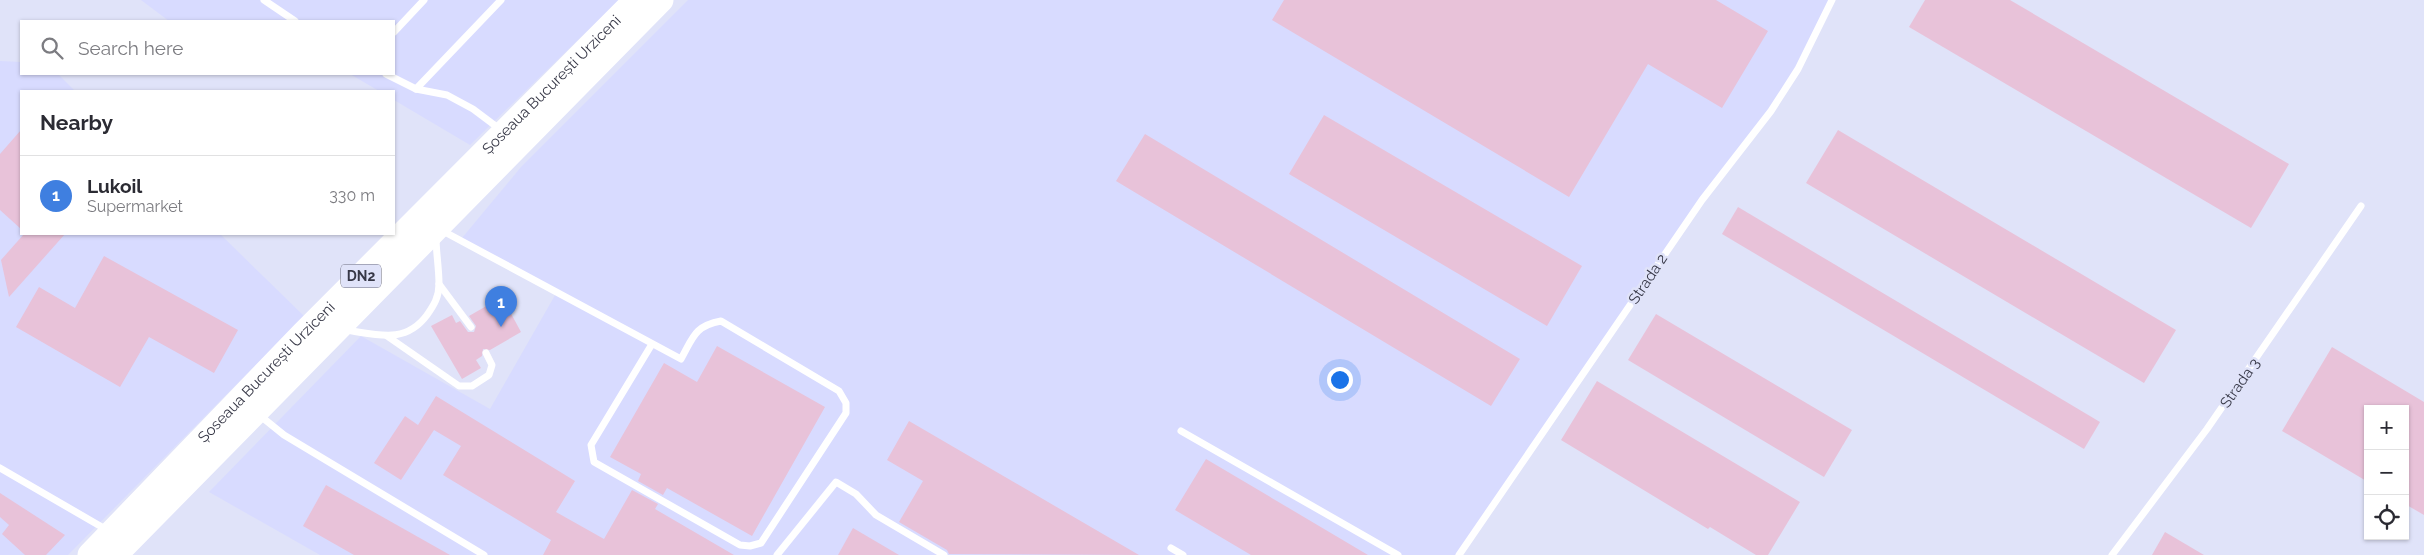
<!DOCTYPE html>
<meta charset="utf-8">
<style>
body{margin:0;font-family:Raleway,sans-serif;background:#f7f7f7;color:#2b2b33}
.controls{position:absolute;right:15px;bottom:15px;display:grid;overflow:hidden;border-radius:0px;box-shadow:0 1px 4px #0004}
.controls button{width:45px;height:45px;display:grid;place-items:center;padding:0;border:0;border-bottom:1px solid #e1e1e2;background:#fff;color:#2b2b33;font:25px sans-serif}
.you{position:absolute;left:1339px;top:379px;width:18px;height:18px;margin:-12px;border:4px solid #fff;border-radius:50%;background:#1a73e8;box-shadow:0 0 0 8px #1a73e833}
.badge{display:grid;place-items:center;width:32px;height:32px;border-radius:50%;background:#6e6734;color:#fff;font-size:16px;font-weight:700}
.pin{position:absolute;translate:-50% -41px;filter:drop-shadow(0 1px 2px #0008)}
.pin::after{content:'';position:absolute;top:26px;width:18px;height:15px;background:inherit;clip-path:polygon(0 0,100% 0,50% 100%)}
.list{margin:0;padding:0;list-style:none}
h2{display:flex;justify-content:space-between;align-items:center;height:65px;margin:0;padding:0 20px;font-size:21px}
h2 small{font-size:16px;font-weight:400;color:#7c7c81}
.list li{display:grid;grid-template-columns:32px 1fr auto;gap:15px;align-items:center;box-sizing:border-box;height:80px;padding:0 20px;border-top:1px solid #e1e1e2}
.list b{display:block;font-size:19px;white-space:nowrap}
.list p{margin:0;font-size:16px;white-space:nowrap;color:#7c7c81}
.list em{font-size:16px;font-style:normal;color:#7c7c81}
.icon{flex:none;width:28px;height:28px;fill:none;stroke:currentColor;stroke-width:2;stroke-linecap:round;stroke-linejoin:round}
.map{position:relative;flex:none;width:2424px;height:555px;overflow:hidden}
.search{position:absolute;background:#fff;box-shadow:0 1px 4px #0004;left:20px;top:20px;width:375px;height:55px;display:flex;align-items:center;gap:12px;box-sizing:border-box;padding:0 18px;border-radius:0px;color:#7c7c81;font-size:19px}
.panel{position:absolute;background:#fff;box-shadow:0 1px 4px #0004;left:20px;top:90px;width:375px;height:145px;border-radius:0px}
.map>svg:first-child{display:block}
.built{fill:#d8dbff}
.building{fill:#e8c2d9}
.lines{fill:none;stroke-linecap:round;stroke-linejoin:round}
.lane{stroke:#fff;stroke-width:7}
.highway{stroke:#fff;stroke-width:25}
.labels{text-anchor:middle;dominant-baseline:central;stroke-width:5;stroke-linejoin:round;paint-order:stroke}
.shield{fill:#e0e3f9;stroke:#6a6b7c;stroke-width:1}
.shield-label{font-size:14px;font-weight:bold;fill:#373847}
.street-label{font-size:15px;fill:#373847;stroke:#e0e3f9}
</style>
<div class="map">
<svg width="2424" height="555" viewBox="0 0 2424 555">
<rect width="100%" height="100%" fill="#e0e3f9"/>
<!-- built -->
<g class="built">
<path d="M141 0H619L470 145 394 100V91H379L350 74H394V21H169Z"/>
<path d="M688 0H1832L1798 69 1702 200 1459 555H320L209 492 361 336 490 409 558 290 462 238 521 167Z"/>
<path d="M0 61 21 62V74H58L75 91H21V234H220L304 316 68 555H0Z"/>
</g>
<!-- building -->
<g class="building">
<path d="M1284 0H1716L1768 31 1722 108 1648 64 1569 197 1272 20Z"/>
<path d="M1925 0H2010L2289 164 2251 228 1909 27Z"/>
<path d="M1324 115 1582 266 1547 326 1289 174Z"/>
<path d="M21 130V229L0 210V154Z"/>
<path d="M1838 130 2176 330 2144 383 1806 183Z"/>
<path d="M1145 134 1520 359 1491 406 1116 181Z"/>
<path d="M1738 207 2100 422 2084 449 1722 234Z"/>
<path d="M24 234H65L9 297 1 260Z"/>
<path d="M104 256 238 330 214 373 149 337 120 387 16 327 39 287 75 308Z"/>
<path d="M502 297 521 332 490 350 483 349 482 356 476 360 481 368 462 379 431 326 452 315 456 323 460 321 468 332H474L476 326 469 316Z"/>
<path d="M1656 314 1852 430 1824 477 1628 360Z"/>
<path d="M717 346 825 407 752 536 667 488 663 495 638 481 641 474 610 457 664 363 697 382Z"/>
<path d="M2332 347 2424 402V515L2405 504V409H2368V482L2282 431Z"/>
<path d="M1597 381 1800 502 1768 555H1756L1710 527 1708 529 1561 440Z"/>
<path d="M436 396 575 481 556 512 604 539 632 490 658 504 655 509 734 555H543L551 540 443 475 461 446 434 430 401 480 374 463 405 416 418 425Z"/>
<path d="M909 421 1139 555 949 554 947 550 899 522 923 481 887 460Z"/>
<path d="M1206 459 1368 555H1251L1175 510Z"/>
<path d="M326 485 450 555H354L303 526Z"/>
<path d="M0 493 65 535 46 555H25L2 534 9 525 0 517Z"/>
<path d="M853 528 899 555H838Z"/>
<path d="M2165 532 2204 555H2152Z"/>
</g>
<g class="lines">
<!-- lane -->
<g class="lane">
<path d="M264 0 295 21"/>
<path d="M394 32 424 0"/>
<path d="M386 74 416 89 447 95 473 109 501 130"/>
<path d="M416 89 501 0"/>
<path d="M441 230C521 273 601 316 681 359 693 338 694 326 721 321L839 391 846 403V413L761 543 750 546 740 545 594 462 591 445 652 344"/>
<path d="M439 284 471 327"/>
<path d="M345 330C376 334 405 345 427 315 434 305 439 297 439 284 439 268 436 252 436 237"/>
<path d="M387 336 459 386H472L489 375 492 365 486 353"/>
<path d="M258 414 284 435 484 555"/>
<path d="M1181 431 1398 555"/>
<path d="M0 468 107 530"/>
<path d="M1171 548 1183 555"/>
<path d="M777 555 836 482 856 494 876 515 944 555"/>
<path d="M1459 555 1702 200 1771 111 1798 69 1832 0"/>
<path d="M2112 555 2207 429 2361 206"/>
</g>
<!-- highway -->
<g class="highway">
<path id="s1" d="M90 555 303 334 636 0"/>
<path d="M115 555 661 0"/>
</g>
</g>
<g class="labels">
<!-- shield labels -->
<rect class="shield" x="341" y="264.5" width="40" height="23" rx="4"/>
<g class="shield-label">
<text x="361" y="276">DN2</text>
</g>
<!-- street labels -->
<g class="street-label">
<text stroke="none"><textPath href="#s1" startOffset="659">Șoseaua București Urziceni</textPath></text>
<text transform="translate(1648 279) rotate(-56)">Strada 2</text>
<text stroke="none"><textPath href="#s1" startOffset="254">Șoseaua București Urziceni</textPath></text>
<text transform="translate(2240 383) rotate(-55)">Strada 3</text>
</g>
</g>
</svg>
<div class="controls">
<button>+</button>
<button>−</button>
<button><svg class="icon" aria-label="locate" viewBox="0 0 24 24"><circle cx="12" cy="12" r="6"/><path d="M12 2v4M12 18v4M2 12h4M18 12h4"/></svg></button>
</div>
<div class="you"></div>
<div class="pin badge" style="left:501px;top:327px;background:#3f7fe0">1</div>
<div class="search"><svg class="icon" aria-label="search" viewBox="0 0 24 24"><circle cx="10" cy="10" r="6"/><path d="M15 15l6 6"/></svg>Search here</div>
<section class="panel">
<h2>Nearby<small></small></h2>
<ul class="list">
<li><span class="badge" style="background:#3f7fe0">1</span><div><b>Lukoil</b><p>Supermarket</p></div><em>330 m</em></li>
</ul>
</section>
</div>
